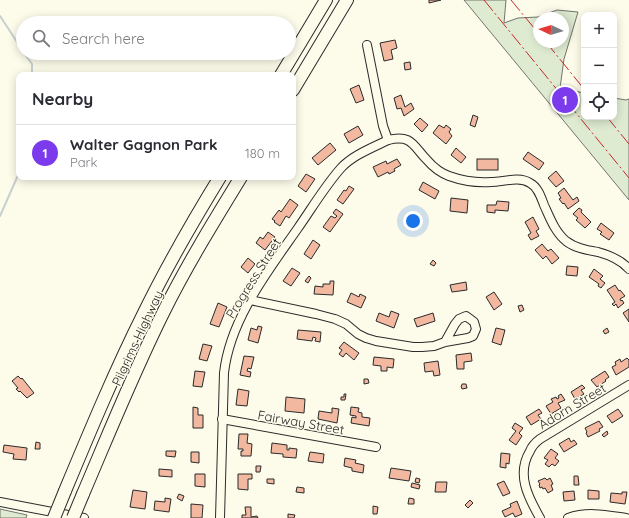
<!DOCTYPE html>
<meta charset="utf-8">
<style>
body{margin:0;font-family:Quicksand,sans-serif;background:#f7f7f7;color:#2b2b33}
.controls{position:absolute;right:12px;top:12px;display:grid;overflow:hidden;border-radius:8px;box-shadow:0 2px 10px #0003}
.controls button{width:36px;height:36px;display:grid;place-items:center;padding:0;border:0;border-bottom:1px solid #e1e1e2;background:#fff;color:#2b2b33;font:20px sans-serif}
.compass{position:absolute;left:533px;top:12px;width:36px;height:36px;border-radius:50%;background:#fff;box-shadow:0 2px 10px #0003;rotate:274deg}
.you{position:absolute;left:413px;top:221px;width:14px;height:14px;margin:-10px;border:3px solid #fff;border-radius:50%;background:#1a73e8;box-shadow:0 0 0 6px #1a73e833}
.badge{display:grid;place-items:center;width:26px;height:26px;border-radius:50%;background:#7c3aed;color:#fff;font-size:13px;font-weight:700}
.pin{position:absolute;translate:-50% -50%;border:2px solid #fff;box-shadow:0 1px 4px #0006}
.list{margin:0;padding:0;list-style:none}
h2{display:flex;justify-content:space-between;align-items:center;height:52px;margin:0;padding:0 16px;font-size:17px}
h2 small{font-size:13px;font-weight:400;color:#7c7c81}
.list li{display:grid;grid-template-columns:26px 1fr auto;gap:12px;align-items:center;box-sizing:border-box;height:56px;padding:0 16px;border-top:1px solid #e1e1e2}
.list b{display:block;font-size:15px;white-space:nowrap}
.list p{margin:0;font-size:13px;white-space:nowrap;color:#7c7c81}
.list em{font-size:13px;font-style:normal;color:#7c7c81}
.icon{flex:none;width:22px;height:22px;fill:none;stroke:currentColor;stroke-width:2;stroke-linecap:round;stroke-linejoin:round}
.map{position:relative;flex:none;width:629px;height:518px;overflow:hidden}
.search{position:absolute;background:#fff;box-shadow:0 2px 10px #0003;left:16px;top:16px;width:280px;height:44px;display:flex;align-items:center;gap:10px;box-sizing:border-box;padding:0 14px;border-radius:22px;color:#7c7c81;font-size:15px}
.panel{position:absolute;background:#fff;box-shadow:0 2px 10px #0003;left:16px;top:72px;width:280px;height:108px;border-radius:8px}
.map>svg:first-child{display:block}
.green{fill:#deebd1;stroke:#74746e;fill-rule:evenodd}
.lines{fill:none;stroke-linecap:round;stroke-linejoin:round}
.stream{stroke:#c7d0d0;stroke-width:2}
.building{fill:#f2b8a0;stroke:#2b2b2b}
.minor-casing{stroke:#2b2b2b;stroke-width:10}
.highway-casing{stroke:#2b2b2b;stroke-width:14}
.minor{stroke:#fdfbea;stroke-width:8}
.highway{stroke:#fdfbea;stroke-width:12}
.highway-bridge-casing{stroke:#2b2b2b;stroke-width:14;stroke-linecap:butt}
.highway-bridge{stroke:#fdfbea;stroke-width:12}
.power{stroke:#c62828;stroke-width:1;stroke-dasharray:14 3 2 3;stroke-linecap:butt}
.labels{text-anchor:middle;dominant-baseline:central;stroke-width:3;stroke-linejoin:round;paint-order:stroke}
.street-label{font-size:13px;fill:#2b2b2b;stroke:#fdfbea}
</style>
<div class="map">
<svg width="629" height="518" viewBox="0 0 629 518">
<rect width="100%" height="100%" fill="#fdfbea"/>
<!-- green -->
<g class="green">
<path d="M464 0H506L504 23 518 18 538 17 557 10 578 12 564 59 560 88 584 93V117H614V98L626 100 629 99V200ZM539 18H563V42H539Z"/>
<path d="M0 509 27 515 26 518H0Z"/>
</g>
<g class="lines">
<!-- stream -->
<g class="stream">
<path d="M0 16 23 51"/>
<path d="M24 53 32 64V75"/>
<path d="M0 216 19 173"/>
</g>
</g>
<!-- building -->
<g class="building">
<path d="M429 0H441L429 3Z"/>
<path d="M395 40 397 48 391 50 393 59 384 61 380 43Z"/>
<path d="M410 62 411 69 405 70 404 63Z"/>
<path d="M359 85 364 100 356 103 350 89Z"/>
<path d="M401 95 405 107 411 103 414 109 404 116 401 108 397 109 394 98Z"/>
<path d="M473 115 478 117 475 127 470 125Z"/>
<path d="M420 118 428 125 422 132 414 124Z"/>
<path d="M439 125 444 128 446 125 451 129 449 132 452 136 446 144 433 133Z"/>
<path d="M358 126 363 135 349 143 344 134Z"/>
<path d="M330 143 336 150 318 165 312 158Z"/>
<path d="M456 148 466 157 461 163 451 155Z"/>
<path d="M528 152 544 163 539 170 523 159Z"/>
<path d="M397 159 401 165 394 169 395 171 389 174 388 172 378 177 373 167 386 161 387 164Z"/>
<rect x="477" y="159" width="21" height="11"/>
<path d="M556 171 564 181 556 187 548 178Z"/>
<path d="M306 174 315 179 306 192 298 186Z"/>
<path d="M423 182 439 191 435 199 419 190Z"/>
<path d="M349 186 354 189 343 204 337 200 344 190 346 191Z"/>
<path d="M564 188 573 200 577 197 579 201 568 209 564 203 563 204 559 199 561 198 558 193Z"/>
<path d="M451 198 468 200 467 213 450 211Z"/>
<path d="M290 199 298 205 289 218 286 216 280 226 274 222 275 221 272 219 279 210 281 212Z"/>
<path d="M497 201 509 202 508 211 495 210V213L487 212V205H496Z"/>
<path d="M579 208 582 210 581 212 591 222 585 228 576 220 578 218 573 214Z"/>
<path d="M336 209 343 214 330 232 323 227 331 216 335 218 337 216 333 213Z"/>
<path d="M533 217 539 229 536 231 539 236 531 240 528 235 531 233 525 222Z"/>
<path d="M601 223 614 233 609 240 600 234 602 232 597 229Z"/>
<path d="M268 232 275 237 265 250 256 243 260 237 263 239Z"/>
<path d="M313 240 320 245 311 259 304 254Z"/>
<path d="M542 244 548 251 551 249 559 258 552 264 546 256 543 259 535 250Z"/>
<path d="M248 258 255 264 248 273 241 267Z"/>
<path d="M433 260 436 263 434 266 430 264Z"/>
<path d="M567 266 578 267 577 276 566 275Z"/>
<path d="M292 268 300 273 291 286 283 281Z"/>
<path d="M594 269 603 276 600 279 605 283 601 288 598 286 599 284 589 277Z"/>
<path d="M309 276 311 278 308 283 305 281Z"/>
<path d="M330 281H334L333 295 314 294 315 286 323 287V284H330Z"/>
<path d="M466 282 467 290 452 292 450 285Z"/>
<path d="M615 285 619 291 620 290 625 296 620 299 621 301 622 300 624 303 618 308 616 304 614 306 612 304 615 302 607 290Z"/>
<path d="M494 292 502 304 494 310 486 297Z"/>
<path d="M351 293 359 297 360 294 366 297 361 308 347 302Z"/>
<path d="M218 303 227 307 219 327 210 324Z"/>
<path d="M522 305 524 310 520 312 518 306Z"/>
<path d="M629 309V322L623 313Z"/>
<path d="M391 311 399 314 394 328 376 321 379 313 389 317Z"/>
<path d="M433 313 435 321 417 327 414 319Z"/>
<path d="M258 326 262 327 258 343 248 340 251 328 257 330Z"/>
<path d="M496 328 505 330 501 345 492 342Z"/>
<path d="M607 328 609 332 605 334 603 331Z"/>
<path d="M298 330 321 332 320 342 315 341 316 338 313 337 312 341 297 339Z"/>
<path d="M344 342 359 353 354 360 346 353 343 357 339 354 342 350 339 348Z"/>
<path d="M203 344 212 346 207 361 199 359Z"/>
<path d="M471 353 472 361 464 362V369H457L456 355Z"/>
<path d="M244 356 254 357 251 369 248 368 247 371 251 372 250 377 240 375Z"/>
<path d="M374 357 394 359 393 368 387 367V371H381V366L373 365Z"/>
<path d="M627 358 629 360V367L616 375 612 367 616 365 615 362 620 359 621 362Z"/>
<path d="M438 361 440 375 434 376 433 371 425 372 424 363Z"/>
<path d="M195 371 205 372 202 387 193 386Z"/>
<path d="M605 371 609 377 605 380 606 381 597 387 591 380Z"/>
<path d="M18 376 21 379 22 378 34 393 27 398 20 391 19 392 16 389 18 388 12 381Z"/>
<path d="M364 379H368L369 383 364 384Z"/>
<path d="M462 384H466L467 388 462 389 461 386 462 385Z"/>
<path d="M582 385 585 388 581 390 584 394 575 399 571 392Z"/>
<path d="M238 389 249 391 247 406 236 405Z"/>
<path d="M344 394H346L345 400H341V397H344Z"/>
<path d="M561 394 565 400 558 403 561 408 551 414 546 406 553 402 551 399 556 397 557 399 559 398 558 396Z"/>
<path d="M286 397 305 399 304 413 285 411Z"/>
<path d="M193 407 198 408V415H203V428H193Z"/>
<path d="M351 407 359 408 358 412 362 413V417L370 418 369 426 351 423 352 417 356 418V416L350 415Z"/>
<path d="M332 408 339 409 337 423 318 419 319 411 332 413Z"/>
<path d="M539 409 542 413 538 415 541 419 531 425 526 417Z"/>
<path d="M618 409 623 416 612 423 607 416Z"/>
<path d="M599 421 603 427 599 429 600 431 588 437 586 433 587 432 585 428Z"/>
<path d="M515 423 523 428 519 433 522 436 516 445 509 440 516 431 512 428Z"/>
<path d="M607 431 608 434 604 437 602 435Z"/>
<path d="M239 434H248L247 443 252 444 251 456H241V451H243V449H238Z"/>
<path d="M569 438 571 442 574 440 577 444 564 452 559 444Z"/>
<path d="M36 442 40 443V449H35Z"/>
<path d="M272 443 287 445V450H289V448L297 449 296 458 283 457V454L271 453Z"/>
<path d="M4 445 27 448 26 460 13 459 14 454 3 452Z"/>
<path d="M551 449 558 454 555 458 559 461 555 466 552 464 549 467 545 464 548 460 544 458Z"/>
<path d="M166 451H176L175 457 166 456Z"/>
<path d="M191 452H199V463L191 462Z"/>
<path d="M310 452 324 454 323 463 308 461Z"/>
<path d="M501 453 510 454 509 464 506 463V468L500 467Z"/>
<path d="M345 458 356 460 355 463 364 465 363 473 352 471V468L344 466Z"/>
<path d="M256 466H261L260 472H256Z"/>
<path d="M391 468 411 471 409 481 389 478Z"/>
<path d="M159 469 172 470V477L159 476Z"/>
<path d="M195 474H205V487L195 486Z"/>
<path d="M238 474H252V479H248V490L238 489Z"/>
<path d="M574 476H578L579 485H574Z"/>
<path d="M416 478 420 479 419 483 415 482Z"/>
<path d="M545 478 547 480 550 478 553 484 551 485 553 490 548 493 545 488 543 489 542 487 540 488 539 485 540 484 538 481Z"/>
<path d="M267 479H274V484L267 483Z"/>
<path d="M504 481 510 493 503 496 497 484Z"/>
<path d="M436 482H447L446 492H435Z"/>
<path d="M412 483 420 485 419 489 411 487Z"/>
<path d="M297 487 304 488V493L296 492Z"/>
<path d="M133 490 147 492 145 509 130 507Z"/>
<path d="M588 490 599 491V499H588Z"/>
<path d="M574 491 575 500 564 501 563 492Z"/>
<path d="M622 492H627L625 504 610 502 611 493 622 494Z"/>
<path d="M179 494 184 496 182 501 177 498Z"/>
<path d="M165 498 171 499 169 512 154 510 155 501 165 502Z"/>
<path d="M409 498 414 499V504H408Z"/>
<path d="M470 500 473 503 468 508 465 505Z"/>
<path d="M517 501 522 514 515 517 513 513 505 517 502 511 511 507 510 504Z"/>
<path d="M191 504 203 505 202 518H191Z"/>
<path d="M373 506 378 507 377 514H373Z"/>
<path d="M245 507H251V517L257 516 258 518H242V515H246Z"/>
<path d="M288 514 295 515 294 518H288Z"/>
</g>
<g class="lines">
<defs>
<g id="minor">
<path d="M367 45 383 126 388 140"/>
<path d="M250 300 316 314 335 319 346 324 358 334 366 338 376 341 413 347H422L434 346 445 342 468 338 473 336 476 329 474 322 466 316 459 319 455 324 445 342"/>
<path d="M222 419 376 447"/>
<path d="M0 502 84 518"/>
<path d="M220 518 224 373C230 319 268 271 298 228 312 208 325 186 341 168 353 155 372 148 388 140 412 134 413 146 427 160 433 167 441 173 449 176 463 181 477 183 491 182 503 182 519 176 530 183 538 187 541 197 544 205 550 218 555 232 566 241 575 248 587 250 598 252 609 255 621 260 629 269"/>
<path d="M540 518C528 497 516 474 530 451 532 446 536 442 540 439L629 385"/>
<path d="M568 518C588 511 606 515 626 518"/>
</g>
<g id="highway">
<path d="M281 75 326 0"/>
<path d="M293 90 347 0"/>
<path d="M65 491C90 431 115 371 144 313 167 266 193 221 220 177"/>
<path d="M83 494C109 433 134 371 164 311 187 265 214 221 241 177"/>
</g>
</defs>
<!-- minor casing -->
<use href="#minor" class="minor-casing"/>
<!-- highway casing -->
<use href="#highway" class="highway-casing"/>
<!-- minor -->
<use href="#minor" class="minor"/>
<!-- highway -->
<use href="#highway" class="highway"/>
<defs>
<g id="highway-bridge">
<path d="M54 518 65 491"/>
<path d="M73 518 83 494"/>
</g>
</defs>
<!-- highway-bridge casing -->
<use href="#highway-bridge" class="highway-bridge-casing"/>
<!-- highway-bridge -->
<use href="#highway-bridge" class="highway-bridge"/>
<!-- power -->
<g class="power">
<path d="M484 0 629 178"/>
<path d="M511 0 539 34"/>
<path d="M546 42 584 89"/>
<path d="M607 117 629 144"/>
</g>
</g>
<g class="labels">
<!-- street labels -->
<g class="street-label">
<text transform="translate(253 278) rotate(-58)">Progress Street</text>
<text transform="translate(137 338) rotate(-65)">Pilgrims Highway</text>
<text transform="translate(572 406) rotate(-31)">Adorn Street</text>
<text transform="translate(301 422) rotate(10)">Fairway Street</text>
</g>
</g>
</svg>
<div class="controls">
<button>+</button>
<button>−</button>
<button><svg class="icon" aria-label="locate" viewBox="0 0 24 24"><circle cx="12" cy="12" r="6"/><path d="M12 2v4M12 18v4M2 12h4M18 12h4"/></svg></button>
</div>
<svg class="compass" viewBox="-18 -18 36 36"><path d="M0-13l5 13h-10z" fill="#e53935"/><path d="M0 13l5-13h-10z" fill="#7c7c81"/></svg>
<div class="you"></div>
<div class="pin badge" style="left:565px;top:100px">1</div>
<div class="search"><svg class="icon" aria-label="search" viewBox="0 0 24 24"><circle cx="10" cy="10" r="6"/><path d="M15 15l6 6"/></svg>Search here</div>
<section class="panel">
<h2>Nearby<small></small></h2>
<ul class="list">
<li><span class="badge">1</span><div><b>Walter Gagnon Park</b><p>Park</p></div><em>180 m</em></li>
</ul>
</section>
</div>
